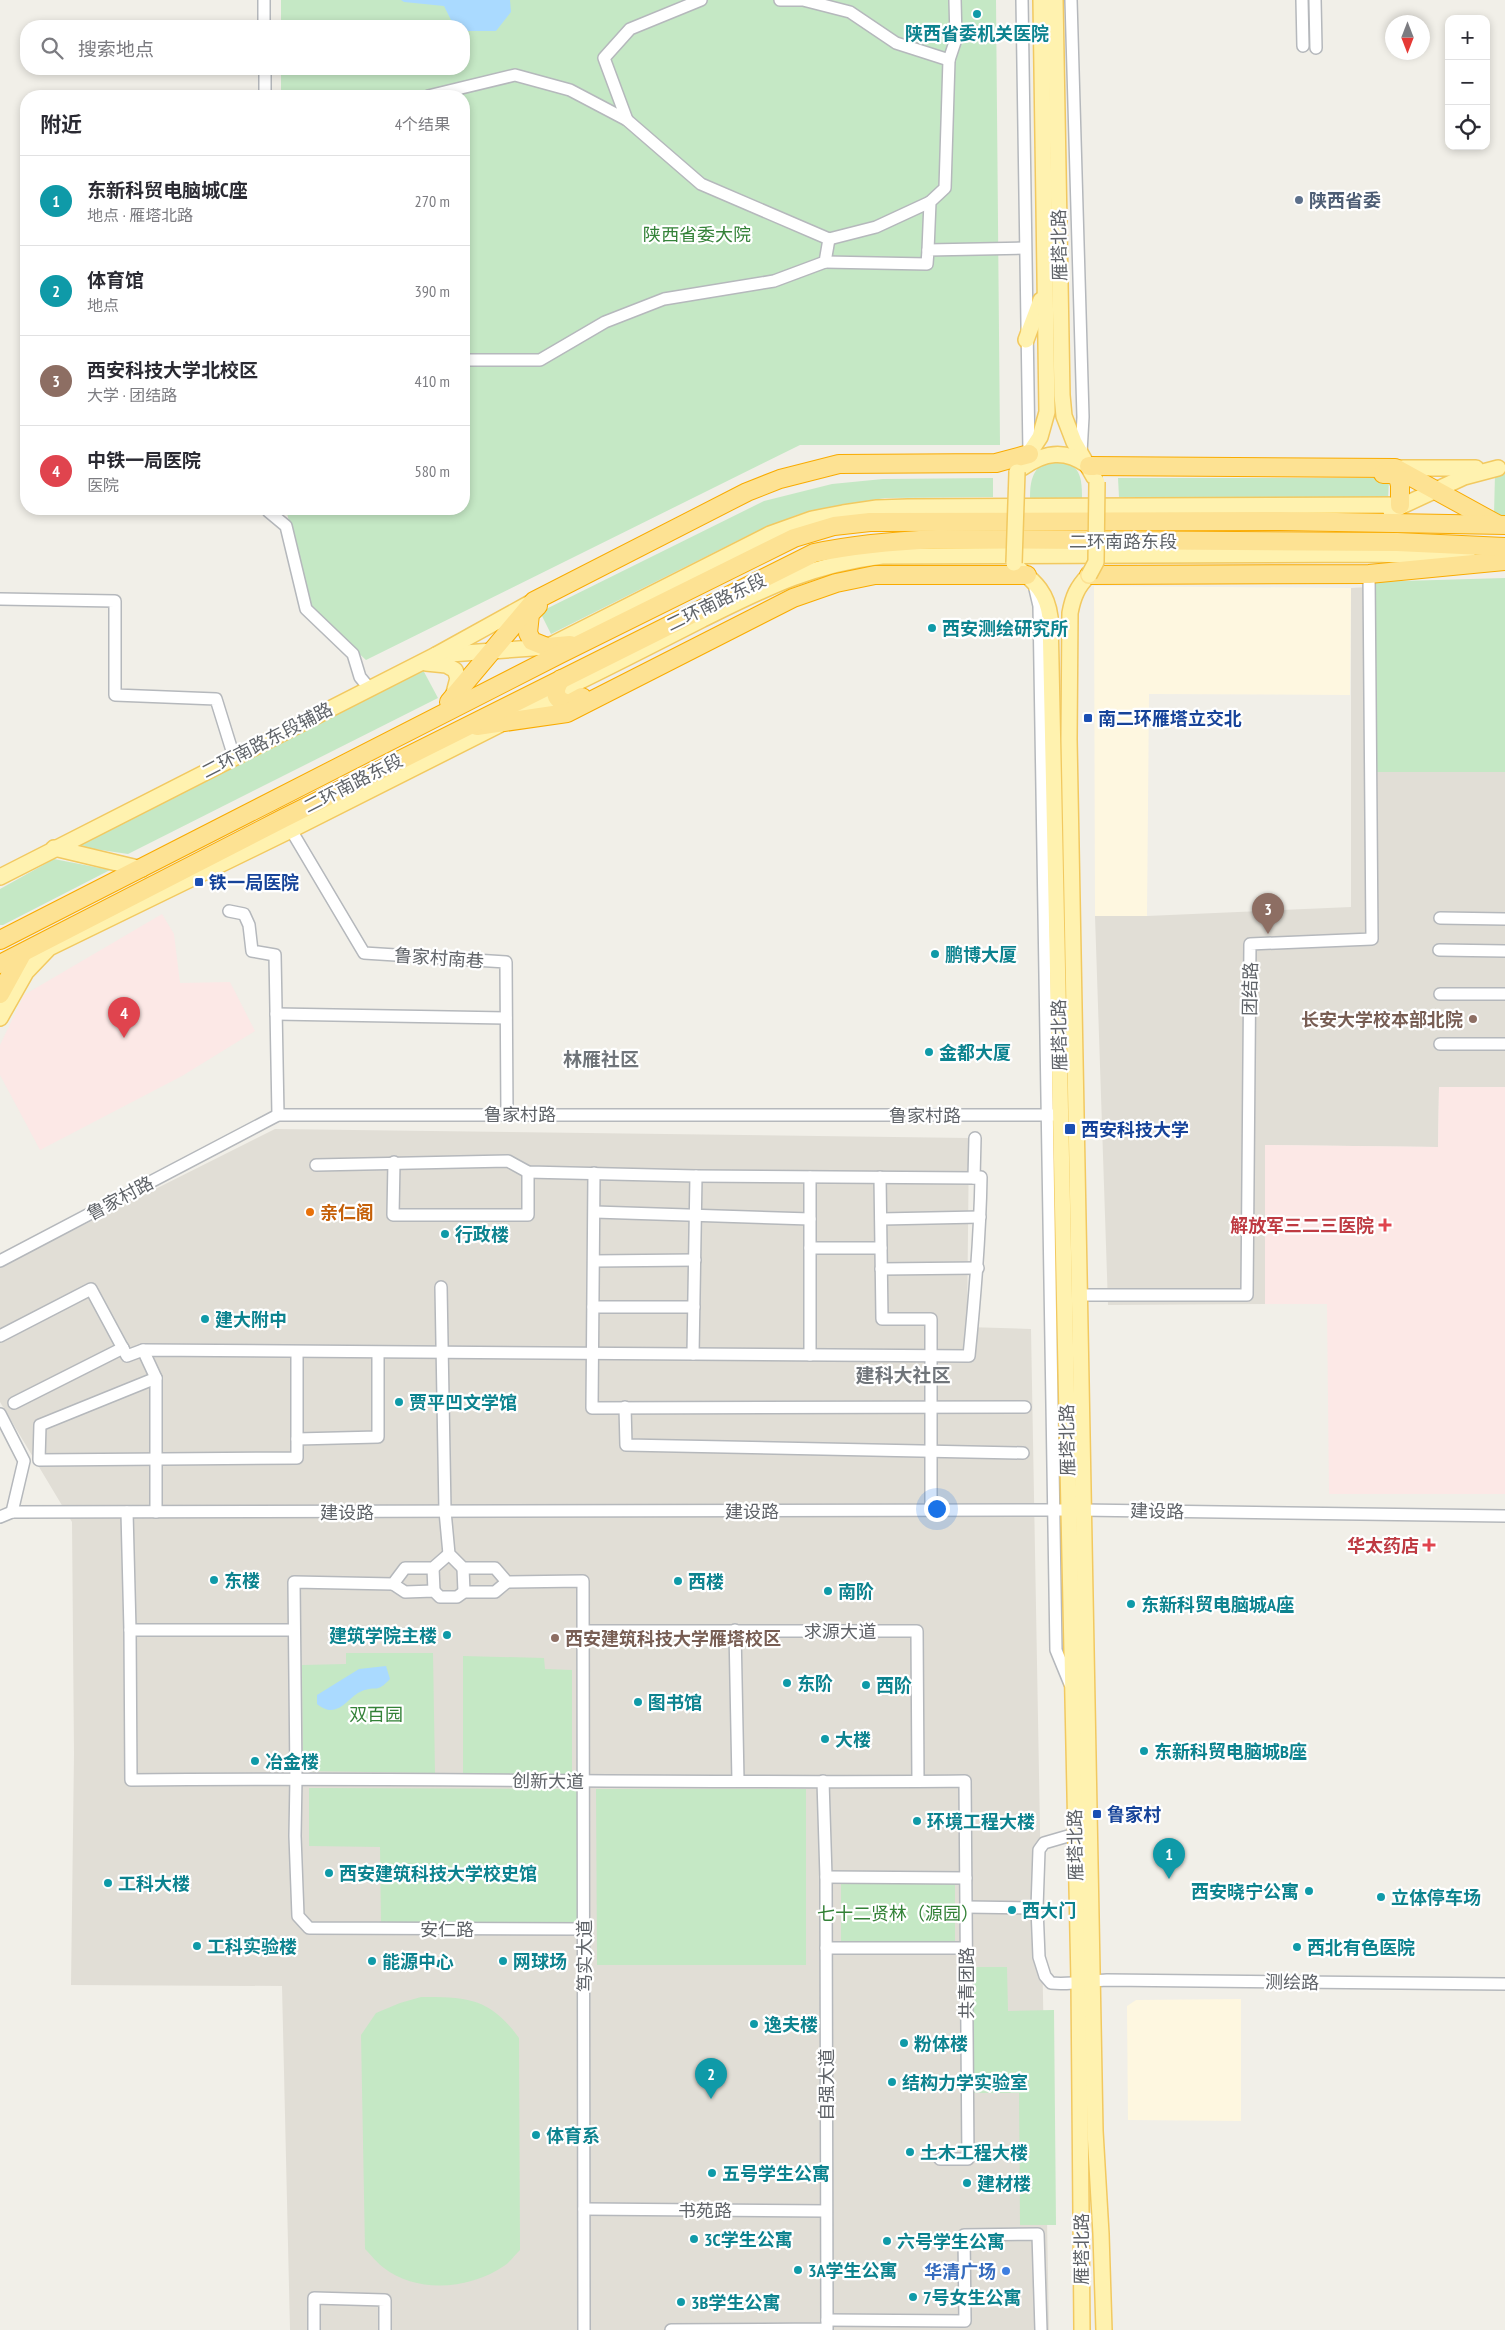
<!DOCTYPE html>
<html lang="zh">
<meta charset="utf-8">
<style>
body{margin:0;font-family:"PT Sans Narrow","Noto Sans SC",sans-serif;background:#f7f7f7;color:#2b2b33}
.controls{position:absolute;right:15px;top:15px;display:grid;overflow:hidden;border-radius:10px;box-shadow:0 2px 8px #0003}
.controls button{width:45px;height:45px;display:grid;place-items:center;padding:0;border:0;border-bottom:1px solid #e1e1e2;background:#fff;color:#2b2b33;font:25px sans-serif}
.compass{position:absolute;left:1385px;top:15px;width:45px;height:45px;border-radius:50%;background:#fff;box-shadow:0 2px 8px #0003;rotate:180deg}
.you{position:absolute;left:936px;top:1508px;width:18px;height:18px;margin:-12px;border:4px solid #fff;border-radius:50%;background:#1a73e8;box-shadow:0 0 0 8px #1a73e833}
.badge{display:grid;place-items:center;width:32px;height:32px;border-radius:50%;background:#0b8043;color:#fff;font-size:16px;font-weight:700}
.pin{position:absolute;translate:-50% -41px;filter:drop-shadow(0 1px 2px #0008)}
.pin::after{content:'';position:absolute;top:26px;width:18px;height:15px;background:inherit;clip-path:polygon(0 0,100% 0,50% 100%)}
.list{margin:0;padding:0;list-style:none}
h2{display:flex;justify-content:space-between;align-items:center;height:65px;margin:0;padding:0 20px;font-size:21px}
h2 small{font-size:16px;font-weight:400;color:#7c7c81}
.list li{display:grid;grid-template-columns:32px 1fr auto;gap:15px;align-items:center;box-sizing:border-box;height:90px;padding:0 20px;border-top:1px solid #e1e1e2}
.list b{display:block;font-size:19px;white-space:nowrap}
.list p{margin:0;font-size:16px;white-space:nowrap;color:#7c7c81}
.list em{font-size:16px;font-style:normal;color:#7c7c81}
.icon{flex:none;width:28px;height:28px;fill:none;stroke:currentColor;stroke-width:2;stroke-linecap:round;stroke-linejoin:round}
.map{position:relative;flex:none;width:1505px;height:2330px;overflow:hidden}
.search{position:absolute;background:#fff;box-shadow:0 2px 8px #0003;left:20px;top:20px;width:450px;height:55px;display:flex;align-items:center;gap:12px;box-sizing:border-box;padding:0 18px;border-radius:20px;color:#7c7c81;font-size:19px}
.panel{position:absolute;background:#fff;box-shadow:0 2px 8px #0003;left:20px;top:90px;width:450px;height:425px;border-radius:20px}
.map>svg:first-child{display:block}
.commercial{fill:#fef7e0}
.education{fill:#e1ded6}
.medical{fill:#fce8e6}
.green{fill:#c5e8c5}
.water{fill:#aadaff}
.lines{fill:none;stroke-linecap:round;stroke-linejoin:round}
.minor-casing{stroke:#b5b8bc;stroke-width:14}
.major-casing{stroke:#f2c960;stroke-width:18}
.highway-casing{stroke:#f9ab00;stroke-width:20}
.minor{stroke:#fff;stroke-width:11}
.major{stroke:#fff2af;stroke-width:15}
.highway{stroke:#fde293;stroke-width:18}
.major-bridge-casing{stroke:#f2c960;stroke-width:18;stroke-linecap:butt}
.major-bridge{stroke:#fff2af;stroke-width:15}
.culture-dot{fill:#0f9aa8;stroke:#fff;stroke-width:2}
.service-dot{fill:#5c6f8a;stroke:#fff;stroke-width:2}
.transit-dot{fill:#1a4fb4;stroke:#fff;stroke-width:2}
.education-dot{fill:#8d6e63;stroke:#fff;stroke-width:2}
.food-dot{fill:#e8710a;stroke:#fff;stroke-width:2}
.health-dot{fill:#e0444e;stroke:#fff;stroke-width:2}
.shop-dot{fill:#3f7fe0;stroke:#fff;stroke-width:2}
.labels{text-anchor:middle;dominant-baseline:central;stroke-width:4.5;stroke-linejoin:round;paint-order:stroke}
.culture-label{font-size:18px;font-weight:bold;fill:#0d838f;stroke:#fff;text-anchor:start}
.service-label{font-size:18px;font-weight:bold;fill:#4e5e75;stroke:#fff;text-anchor:start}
.park-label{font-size:18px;fill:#348238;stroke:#fff}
.street-label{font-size:18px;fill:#5f6368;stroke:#fff}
.transit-label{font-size:18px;font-weight:bold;fill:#164399;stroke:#fff;text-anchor:start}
.education-label{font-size:18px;font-weight:bold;fill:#785e54;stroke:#fff;text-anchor:end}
.food-label{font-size:18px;font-weight:bold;fill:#c56008;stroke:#fff;text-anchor:start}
.health-label{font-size:18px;font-weight:bold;fill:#be3a42;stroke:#fff;text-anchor:end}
.shop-label{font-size:18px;font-weight:bold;fill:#366cbe;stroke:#fff;text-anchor:end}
.neighbourhood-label{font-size:19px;font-weight:bold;fill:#70757a;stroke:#fff}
</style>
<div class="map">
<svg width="1505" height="2330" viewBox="0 0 1505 2330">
<rect width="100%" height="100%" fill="#f1efe8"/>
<!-- commercial -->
<g class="commercial">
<path d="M1094 586 1351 588 1350 695 1149 694 1147 916H1095Z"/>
<path d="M1241 1999V2121L1128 2120 1127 2006 1136 2000Z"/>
</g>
<!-- education -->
<g class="education">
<path d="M1505 579V1087H1439L1438 1147 1265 1145V1304L1108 1305 1095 916H1147L1351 907V588Z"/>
<path d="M275 1129 969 1138 967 1327 1031 1329 1049 2330H290L282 1986 71 1985 74 1754 72 1522 0 1402V1267Z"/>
</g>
<!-- medical -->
<g class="medical">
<path d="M162 914 174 934 180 983 230 982 255 1031 182 1076 40 1150 0 1075V1045L24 995Z"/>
<path d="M1439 1087H1505V1494H1329L1327 1304H1265V1145L1438 1147Z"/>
</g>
<!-- green -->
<g class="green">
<path d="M281 0H996L1000 445H800L366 660 310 609 286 509H464V96H281V69H464V26H281Z"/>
<path d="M1051 460C1078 463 1082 471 1082 498H1030C1030 479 1033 467 1051 460Z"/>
<path d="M1495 474H1505V515H1494Z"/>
<path d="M993 478V497L885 498 842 505 797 515 749 535 551 634 540 612 764 501 832 484 883 479Z"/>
<path d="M1118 478H1385L1389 481 1388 498 1119 497Z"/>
<path d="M1505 578V772H1370L1368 582Z"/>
<path d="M423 670 438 698 128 854 74 846Z"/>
<path d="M54 859 110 870 3 925H0V889Z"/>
<path d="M346 1653H433L435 1773 303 1771 302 1665 346 1664Z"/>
<path d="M463 1656 544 1658 545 1669 572 1670V1776L463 1774Z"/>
<path d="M309 1788 580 1789V1924H381L380 1847 309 1846Z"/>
<path d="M596 1789H806V1965H597Z"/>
<path d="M841 1884H955V1941L841 1942Z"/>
<path d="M965 1967H1007L1008 2011 1054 2010 1056 2225H1020L1019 2093H966Z"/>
<path d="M421 1997C468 1997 490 1998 519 2038L520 2250C515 2255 510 2262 504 2266 471 2289 417 2294 384 2268 377 2263 371 2255 365 2249L361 2035 376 2013 400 2003Z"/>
</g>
<!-- water -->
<g class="water">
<path d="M401 0H510L511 12 496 31H464V26H457L451 20 444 6 404 2Z"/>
<path d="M386 1666 390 1679C376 1694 377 1685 362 1691 347 1697 338 1721 317 1704V1695L359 1669Z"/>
</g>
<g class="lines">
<defs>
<g id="minor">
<path d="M264 0V26"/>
<path d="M780 0H803L850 12 896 43 949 60 945 188 930 202 928 250"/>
<path d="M1022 0 1029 453"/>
<path d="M1071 0 1083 417 1081 453"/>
<path d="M1302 0 1303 46"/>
<path d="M1315 0 1316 48"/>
<path d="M949 60 956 39 955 0"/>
<path d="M265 69V96"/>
<path d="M428 96 515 75 570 90 627 120 701 184 829 239 876 227 930 202"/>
<path d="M627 120 604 58 630 29 701 0"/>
<path d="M825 262 927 264 928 250 1025 248"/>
<path d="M464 360H540L605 322 664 299 774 281 825 262 829 239"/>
<path d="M268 509V511L286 526 306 609 353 654 360 677 369 688"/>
<path d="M1035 589 1039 606 1056 1650 1070 1684"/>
<path d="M0 599 115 601V695L216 699 234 757"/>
<path d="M291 830 364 953 506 962 507 1114"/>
<path d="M229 911 244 914 249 925 252 951 275 955 278 1115"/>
<path d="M1440 918 1505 919"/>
<path d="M1439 950 1505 951"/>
<path d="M1440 994H1505"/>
<path d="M276 1014 506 1018"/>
<path d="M1440 1044H1505"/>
<path d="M394 1162 393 1215H528V1172"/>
<path d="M316 1165 508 1161 528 1172 696 1176 974 1178 975 1138"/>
<path d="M594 1173 592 1408 1025 1407"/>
<path d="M810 1177V1355"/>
<path d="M880 1177 882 1319H931V1510"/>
<path d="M595 1212 810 1219"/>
<path d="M881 1219 980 1217"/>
<path d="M810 1248H881"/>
<path d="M0 1261 278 1115H1055"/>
<path d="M594 1261 695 1260"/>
<path d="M881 1269 978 1268"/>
<path d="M441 1287 445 1511 449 1554 463 1568H495L507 1582 583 1581 584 2330"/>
<path d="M1080 1295H1247L1250 944 1372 939 1369 574"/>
<path d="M593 1307H694"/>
<path d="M0 1336 91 1289 127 1356 143 1350 969 1356C975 1296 980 1237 981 1177L974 1178"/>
<path d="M143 1350 156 1378V1512"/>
<path d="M693 1354 696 1176"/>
<path d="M156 1378 40 1425 39 1460 297 1458V1352"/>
<path d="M14 1403 123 1348"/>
<path d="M625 1407 626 1445 1023 1453"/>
<path d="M0 1414 24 1461 12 1512"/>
<path d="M297 1439 378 1437V1353"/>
<path d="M127 1512 130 1630"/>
<path d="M0 1517 12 1512 1082 1510 1505 1516"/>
<path d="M449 1554 433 1568H405L393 1584 294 1582 296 1778 295 1836 298 1916 309 1928 584 1929"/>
<path d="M433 1568 434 1591"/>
<path d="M463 1568 464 1592"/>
<path d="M393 1584 405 1592 434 1591 440 1597H457L464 1592H495L507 1582"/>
<path d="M294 1630H130L131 1780C409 1777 687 1784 965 1781L968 2159H940"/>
<path d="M735 1630 738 1781"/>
<path d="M583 1631H917L918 1781"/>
<path d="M1075 1834 1044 1843 1039 1850 1037 1908 1039 1957 1045 1976 1051 1983C1070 1985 1088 1981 1107 1980L1505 1984"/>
<path d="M826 1877 966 1878"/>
<path d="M966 1907 1037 1908"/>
<path d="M826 1948H966"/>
<path d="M584 2209 826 2211"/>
<path d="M827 2320 965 2321 964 2235 1038 2234 1041 2330"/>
<path d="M314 2330V2298L385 2300V2330"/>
<path d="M671 2330 827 2329 826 1877 823 1781"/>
</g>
<g id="major">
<path d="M1055 0 1062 395 1064 416 1074 442 1094 477"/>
<path d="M1026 340 1041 300"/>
<path d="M1022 468C1044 452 1065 449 1087 465"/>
<path d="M1395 468H1476"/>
<path d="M1017 472 1040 437 1047 412 1041 0"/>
<path d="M1391 511 1464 477 1498 468"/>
<path d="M1018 568C1036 583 1047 593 1050 617L1079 1981 1082 2330"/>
<path d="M1089 575C1077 587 1073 597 1070 613L1069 739 1095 2131 1101 2234 1104 2330"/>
<path d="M436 655 547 647 770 534 812 519 843 513 877 508 908 507 1400 505"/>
<path d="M426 663 446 665 455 670 458 678 453 697"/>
<path d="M515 717 557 698 572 685C615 664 658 642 701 620 764 589 809 565 882 556L1376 554 1468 558"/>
<path d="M54 848 142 869"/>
<path d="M0 877 436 655 530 603"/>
<path d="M0 1018 26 972 49 948 291 830 499 725"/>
</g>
<g id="highway">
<path d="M1089 466 1395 468 1497 524"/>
<path d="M1383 474H1391L1398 477 1400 485V505"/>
<path d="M1089 575 1369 574 1505 561"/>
<path d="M538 606 530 614 528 633 532 641 547 647 570 645"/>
<path d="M561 679C553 691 554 700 569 704L582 697"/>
<path d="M449 702 534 601 747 492 780 479 839 464 996 463 1029 454"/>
<path d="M477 726 567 713 793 598 836 583 875 575H1027"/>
<path d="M0 940 560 654 794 538 834 526 870 522 1280 521 1505 525"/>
<path d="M0 964 284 818 814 553C856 544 896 541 938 539L1397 542 1505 547"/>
<path d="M0 994 22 954"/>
</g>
</defs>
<!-- minor casing -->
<use href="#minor" class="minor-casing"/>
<!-- major casing -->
<use href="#major" class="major-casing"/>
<!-- highway casing -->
<use href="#highway" class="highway-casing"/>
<!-- minor -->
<use href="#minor" class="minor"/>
<!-- major -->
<use href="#major" class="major"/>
<!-- highway -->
<use href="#highway" class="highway"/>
<defs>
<g id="major-bridge">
<path d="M1014 563 1017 472"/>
<path d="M1089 575 1096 562 1097 482"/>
</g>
</defs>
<!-- major-bridge casing -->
<use href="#major-bridge" class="major-bridge-casing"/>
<!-- major-bridge -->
<use href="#major-bridge" class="major-bridge"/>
</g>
<!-- markers -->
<g class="culture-dot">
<circle cx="977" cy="14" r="5"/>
<circle cx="932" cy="628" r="5"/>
<circle cx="935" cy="954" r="5"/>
<circle cx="929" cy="1052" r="5"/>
<circle cx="445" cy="1234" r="5"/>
<circle cx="205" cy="1319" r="5"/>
<circle cx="399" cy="1402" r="5"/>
<circle cx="214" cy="1580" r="5"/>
<circle cx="678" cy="1581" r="5"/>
<circle cx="828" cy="1591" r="5"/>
<circle cx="1131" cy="1604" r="5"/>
<circle cx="447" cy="1635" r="5"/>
<circle cx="787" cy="1683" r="5"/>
<circle cx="866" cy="1685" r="5"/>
<circle cx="638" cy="1702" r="5"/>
<circle cx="825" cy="1739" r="5"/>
<circle cx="1144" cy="1751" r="5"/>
<circle cx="255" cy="1761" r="5"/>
<circle cx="917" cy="1821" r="5"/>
<circle cx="329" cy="1873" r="5"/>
<circle cx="108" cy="1883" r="5"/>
<circle cx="1309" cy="1891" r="5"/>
<circle cx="1381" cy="1897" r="5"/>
<circle cx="1012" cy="1910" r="5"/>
<circle cx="197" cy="1946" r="5"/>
<circle cx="1297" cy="1947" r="5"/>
<circle cx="372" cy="1961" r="5"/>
<circle cx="503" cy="1961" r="5"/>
<circle cx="754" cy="2024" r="5"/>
<circle cx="904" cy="2043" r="5"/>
<circle cx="892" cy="2082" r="5"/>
<circle cx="536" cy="2135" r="5"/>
<circle cx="910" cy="2152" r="5"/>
<circle cx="712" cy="2173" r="5"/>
<circle cx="967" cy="2183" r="5"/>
<circle cx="694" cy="2239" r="5"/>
<circle cx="887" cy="2241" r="5"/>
<circle cx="798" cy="2270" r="5"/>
<circle cx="913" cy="2297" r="5"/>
<circle cx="681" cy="2302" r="5"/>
</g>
<circle class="service-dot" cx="1299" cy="200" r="5"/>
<g class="transit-dot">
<rect x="1083" y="713" width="10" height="10" rx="2.5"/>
<rect x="194" y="877" width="10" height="10" rx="2.5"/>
<rect x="1064" y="1123" width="12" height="12" rx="2.5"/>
<rect x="1092" y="1809" width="10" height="10" rx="2.5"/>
</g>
<g class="education-dot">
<circle cx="1473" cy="1019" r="5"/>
<circle cx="555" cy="1638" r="5"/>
</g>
<circle class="food-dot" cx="310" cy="1212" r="5"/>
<g class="health-dot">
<path d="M1382.5 1217.5h5v5h5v5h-5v5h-5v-5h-5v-5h5z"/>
<path d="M1426.5 1537.5h5v5h5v5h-5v5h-5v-5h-5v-5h5z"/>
</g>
<circle class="shop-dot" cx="1006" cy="2271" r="5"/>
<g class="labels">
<!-- culture labels -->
<g class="culture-label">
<text x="977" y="33" text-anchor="middle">陕西省委机关医院</text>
<text x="942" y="628">西安测绘研究所</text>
<text x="945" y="954">鹏博大厦</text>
<text x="939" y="1052">金都大厦</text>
<text x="455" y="1234">行政楼</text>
<text x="215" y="1319">建大附中</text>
<text x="409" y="1402">贾平凹文学馆</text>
<text x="224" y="1580">东楼</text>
<text x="688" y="1581">西楼</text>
<text x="838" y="1591">南阶</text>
<text x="1141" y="1604">东新科贸电脑城A座</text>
<text x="437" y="1635" text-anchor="end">建筑学院主楼</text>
<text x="797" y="1683">东阶</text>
<text x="876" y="1685">西阶</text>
<text x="648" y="1702">图书馆</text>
<text x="835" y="1739">大楼</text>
<text x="1154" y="1751">东新科贸电脑城B座</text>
<text x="265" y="1761">冶金楼</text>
<text x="927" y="1821">环境工程大楼</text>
<text x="339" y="1873">西安建筑科技大学校史馆</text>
<text x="118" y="1883">工科大楼</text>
<text x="1299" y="1891" text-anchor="end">西安晓宁公寓</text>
<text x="1391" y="1897">立体停车场</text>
<text x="1022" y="1910">西大门</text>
<text x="207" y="1946">工科实验楼</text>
<text x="1307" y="1947">西北有色医院</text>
<text x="382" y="1961">能源中心</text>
<text x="513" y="1961">网球场</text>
<text x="764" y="2024">逸夫楼</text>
<text x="914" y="2043">粉体楼</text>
<text x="902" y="2082">结构力学实验室</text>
<text x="546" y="2135">体育系</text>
<text x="920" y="2152">土木工程大楼</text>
<text x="722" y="2173">五号学生公寓</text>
<text x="977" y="2183">建材楼</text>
<text x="704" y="2239">3C学生公寓</text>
<text x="897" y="2241">六号学生公寓</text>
<text x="808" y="2270">3A学生公寓</text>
<text x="923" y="2297">7号女生公寓</text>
<text x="691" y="2302">3B学生公寓</text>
</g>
<!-- service labels -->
<g class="service-label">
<text x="1309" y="200">陕西省委</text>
</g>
<!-- park labels -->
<g class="park-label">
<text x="697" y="234">陕西省委大院</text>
<text x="376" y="1714">双百园</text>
<text x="898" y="1913">七十二贤林（源园）</text>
</g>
<!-- street labels -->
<g class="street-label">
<text transform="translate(1059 245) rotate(-91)">雁塔北路</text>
<text x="1123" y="541">二环南路东段</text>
<text transform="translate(716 602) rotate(-26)">二环南路东段</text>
<text transform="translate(267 740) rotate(-27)">二环南路东段辅路</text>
<text transform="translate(353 783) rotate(-27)">二环南路东段</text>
<text transform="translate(439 958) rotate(4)">鲁家村南巷</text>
<text transform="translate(1250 989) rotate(-89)">团结路</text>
<text transform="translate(1059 1035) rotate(-91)">雁塔北路</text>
<text x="520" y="1114">鲁家村路</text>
<text x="925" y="1115">鲁家村路</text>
<text transform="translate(120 1198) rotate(-28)">鲁家村路</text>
<text transform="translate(1067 1440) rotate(-91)">雁塔北路</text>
<text x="752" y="1511">建设路</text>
<text transform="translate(1157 1511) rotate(1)">建设路</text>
<text x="347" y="1512">建设路</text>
<text x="840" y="1631">求源大道</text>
<text transform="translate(548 1781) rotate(1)">创新大道</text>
<text transform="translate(1075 1845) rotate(-91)">雁塔北路</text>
<text x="447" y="1929">安仁路</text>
<text transform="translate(584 1956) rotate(-90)">笃实大道</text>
<text transform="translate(1292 1982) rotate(1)">测绘路</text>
<text transform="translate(966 1983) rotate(-90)">共青团路</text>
<text transform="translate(826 2085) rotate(-90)">自强大道</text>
<text x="705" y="2210">书苑路</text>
<text transform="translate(1081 2249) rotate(-90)">雁塔北路</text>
</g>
<!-- transit labels -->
<g class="transit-label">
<text x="1098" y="718">南二环雁塔立交北</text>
<text x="209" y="882">铁一局医院</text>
<text x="1081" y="1129">西安科技大学</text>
<text x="1107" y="1814">鲁家村</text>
</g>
<!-- education labels -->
<g class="education-label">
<text x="1463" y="1019">长安大学校本部北院</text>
<text x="565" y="1638" text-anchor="start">西安建筑科技大学雁塔校区</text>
</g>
<!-- food labels -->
<g class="food-label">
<text x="320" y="1212">亲仁阁</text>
</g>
<!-- health labels -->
<g class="health-label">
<text x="1374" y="1225">解放军三二三医院</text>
<text x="1419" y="1545">华太药店</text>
</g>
<!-- shop labels -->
<g class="shop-label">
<text x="996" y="2271">华清广场</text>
</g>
<!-- neighbourhood labels -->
<g class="neighbourhood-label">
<text x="601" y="1059">林雁社区</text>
<text x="903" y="1375">建科大社区</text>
</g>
</g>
</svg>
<div class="controls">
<button>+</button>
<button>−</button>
<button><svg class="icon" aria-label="locate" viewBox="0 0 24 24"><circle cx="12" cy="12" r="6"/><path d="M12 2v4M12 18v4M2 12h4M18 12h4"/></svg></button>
</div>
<svg class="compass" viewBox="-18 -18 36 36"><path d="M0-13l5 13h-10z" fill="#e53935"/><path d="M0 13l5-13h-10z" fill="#7c7c81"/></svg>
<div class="you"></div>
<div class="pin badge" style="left:1169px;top:1879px;background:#0f9aa8">1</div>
<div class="pin badge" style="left:711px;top:2099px;background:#0f9aa8">2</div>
<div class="pin badge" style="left:1268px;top:934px;background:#8d6e63">3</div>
<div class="pin badge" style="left:124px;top:1038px;background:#e0444e">4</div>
<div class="search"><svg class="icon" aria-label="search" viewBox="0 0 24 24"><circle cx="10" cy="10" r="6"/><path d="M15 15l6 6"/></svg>搜索地点</div>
<section class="panel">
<h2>附近<small>4个结果</small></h2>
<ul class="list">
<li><span class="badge" style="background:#0f9aa8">1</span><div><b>东新科贸电脑城C座</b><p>地点 · 雁塔北路</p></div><em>270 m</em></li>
<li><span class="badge" style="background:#0f9aa8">2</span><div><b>体育馆</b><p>地点</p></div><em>390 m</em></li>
<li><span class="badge" style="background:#8d6e63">3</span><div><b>西安科技大学北校区</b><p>大学 · 团结路</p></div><em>410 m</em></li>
<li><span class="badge" style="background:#e0444e">4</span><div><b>中铁一局医院</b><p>医院</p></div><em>580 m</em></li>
</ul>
</section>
</div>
